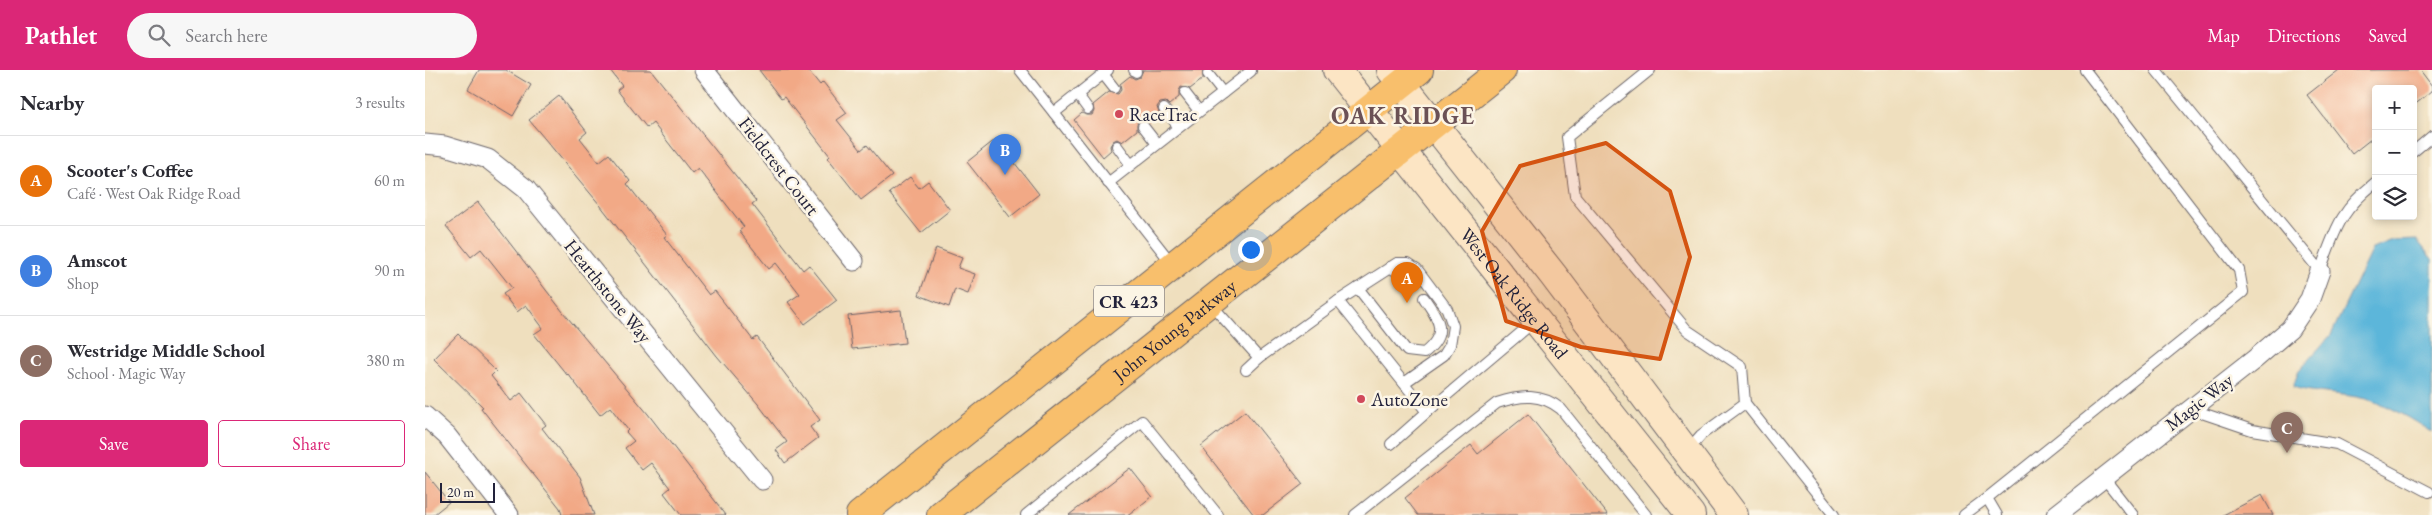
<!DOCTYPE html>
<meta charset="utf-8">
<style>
body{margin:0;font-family:"EB Garamond",serif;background:#f7f7f7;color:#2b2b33}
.controls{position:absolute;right:15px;top:15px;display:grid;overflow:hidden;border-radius:5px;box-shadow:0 2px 8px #0003}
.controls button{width:45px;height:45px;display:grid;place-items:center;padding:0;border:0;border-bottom:1px solid #e1e1e2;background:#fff;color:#2b2b33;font:25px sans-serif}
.scale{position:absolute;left:15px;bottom:12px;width:55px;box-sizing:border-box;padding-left:5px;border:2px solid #22223b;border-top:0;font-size:14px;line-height:18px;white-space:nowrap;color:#22223b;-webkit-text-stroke:4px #fcf5e5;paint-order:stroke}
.you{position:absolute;left:825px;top:179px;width:18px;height:18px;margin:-12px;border:4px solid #fff;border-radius:50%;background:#1a73e8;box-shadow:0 0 0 8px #1a73e833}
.badge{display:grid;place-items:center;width:32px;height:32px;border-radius:50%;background:#db2777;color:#fff;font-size:16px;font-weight:700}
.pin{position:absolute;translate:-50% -41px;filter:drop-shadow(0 1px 2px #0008)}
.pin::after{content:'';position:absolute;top:26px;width:18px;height:15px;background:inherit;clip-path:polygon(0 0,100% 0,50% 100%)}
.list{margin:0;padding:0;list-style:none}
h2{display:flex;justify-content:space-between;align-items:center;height:65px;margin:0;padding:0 20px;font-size:21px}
h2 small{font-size:16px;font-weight:400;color:#7c7c81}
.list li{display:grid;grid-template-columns:32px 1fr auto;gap:15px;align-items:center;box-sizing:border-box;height:90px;padding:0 20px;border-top:1px solid #e1e1e2}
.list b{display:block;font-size:19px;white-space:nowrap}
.list p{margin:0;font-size:16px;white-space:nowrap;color:#7c7c81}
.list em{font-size:16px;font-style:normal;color:#7c7c81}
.actions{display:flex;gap:10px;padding:15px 20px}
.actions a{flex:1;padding:11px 0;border:1px solid #db2777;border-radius:5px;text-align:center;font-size:18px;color:#db2777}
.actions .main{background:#db2777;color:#fff}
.icon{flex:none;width:28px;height:28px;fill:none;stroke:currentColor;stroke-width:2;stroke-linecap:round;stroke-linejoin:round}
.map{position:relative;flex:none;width:2007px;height:445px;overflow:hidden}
header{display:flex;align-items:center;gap:30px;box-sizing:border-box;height:70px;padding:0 25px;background:#db2777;color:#fff}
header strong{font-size:24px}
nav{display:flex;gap:28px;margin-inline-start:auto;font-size:18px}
.search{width:350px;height:45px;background:#f7f7f7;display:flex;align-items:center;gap:12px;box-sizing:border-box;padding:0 18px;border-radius:28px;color:#7c7c81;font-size:19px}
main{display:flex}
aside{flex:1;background:#fff}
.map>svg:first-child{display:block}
.water{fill:#5cb6da;stroke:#3f6c8a}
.building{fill:#f2a986}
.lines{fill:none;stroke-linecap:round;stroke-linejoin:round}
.lane-casing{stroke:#6a6469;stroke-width:12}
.street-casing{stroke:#6a6469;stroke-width:21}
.secondary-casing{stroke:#6a6469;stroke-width:30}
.highway-casing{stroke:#6a6469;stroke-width:30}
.lane{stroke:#fff;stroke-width:10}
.street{stroke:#fff;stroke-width:19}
.secondary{stroke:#fce5c4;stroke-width:28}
.highway{stroke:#f8bf6c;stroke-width:28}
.marked{fill:#d45411;fill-opacity:0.2;stroke:#d45411;stroke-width:4;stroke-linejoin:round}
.poi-dot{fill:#d1495b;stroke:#fcf5e5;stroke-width:2}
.labels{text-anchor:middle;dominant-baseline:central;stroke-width:5;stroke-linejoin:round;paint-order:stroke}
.shield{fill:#fcf5e5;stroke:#63616e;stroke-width:1}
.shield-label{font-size:18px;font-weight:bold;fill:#22223b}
.poi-label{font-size:19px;fill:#22223b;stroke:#fcf5e5;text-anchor:start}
.street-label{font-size:19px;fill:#22223b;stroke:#fcf5e5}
.district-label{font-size:24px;font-weight:bold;letter-spacing:1px;fill:#6b5155;stroke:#fcf5e5}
</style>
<header>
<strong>Pathlet</strong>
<div class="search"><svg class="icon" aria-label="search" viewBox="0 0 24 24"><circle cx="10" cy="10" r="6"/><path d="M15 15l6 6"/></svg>Search here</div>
<nav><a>Map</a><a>Directions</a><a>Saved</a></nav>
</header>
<main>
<aside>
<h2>Nearby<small>3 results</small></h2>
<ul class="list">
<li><span class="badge" style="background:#e8710a">A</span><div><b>Scooter's Coffee</b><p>Café · West Oak Ridge Road</p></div><em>60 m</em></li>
<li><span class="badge" style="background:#3f7fe0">B</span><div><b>Amscot</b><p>Shop</p></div><em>90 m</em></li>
<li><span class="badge" style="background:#8d6e63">C</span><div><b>Westridge Middle School</b><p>School · Magic Way</p></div><em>380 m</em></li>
</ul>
<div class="actions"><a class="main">Save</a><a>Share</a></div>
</aside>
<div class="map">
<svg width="2007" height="445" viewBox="0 0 2007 445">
<rect width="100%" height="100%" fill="#fcf5e5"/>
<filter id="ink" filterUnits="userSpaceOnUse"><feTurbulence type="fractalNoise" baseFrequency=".02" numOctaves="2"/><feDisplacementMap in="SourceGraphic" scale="10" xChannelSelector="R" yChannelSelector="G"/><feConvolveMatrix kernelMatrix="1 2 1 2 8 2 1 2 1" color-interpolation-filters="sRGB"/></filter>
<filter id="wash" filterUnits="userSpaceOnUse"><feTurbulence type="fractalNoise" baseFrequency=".0096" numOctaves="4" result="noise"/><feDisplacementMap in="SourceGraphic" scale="20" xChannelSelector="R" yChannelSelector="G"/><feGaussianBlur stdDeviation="1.12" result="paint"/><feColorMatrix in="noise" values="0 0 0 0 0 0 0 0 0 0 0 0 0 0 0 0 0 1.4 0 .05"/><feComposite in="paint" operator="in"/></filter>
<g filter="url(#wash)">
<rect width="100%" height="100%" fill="#efdfbe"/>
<!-- water -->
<path class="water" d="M1992 170 2007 189V362C1987 349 1964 335 1941 329 1917 323 1892 324 1868 317L1874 300 1906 265 1947 179 1968 171Z"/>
<g id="blocks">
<!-- building -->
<g class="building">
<path d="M54 0H81L106 15 88 46 43 19Z"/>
<path d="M185 0H226L331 131 327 134 378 200 384 195 412 230 380 254 363 232 375 224 351 193 344 199 314 161 319 157 273 98 267 103 228 53 222 58 192 20 197 16Z"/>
<path d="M334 0H383L395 15 398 12 422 43 412 50 436 80 442 75 467 106 436 130 403 88 405 86 359 27 356 29Z"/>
<path d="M718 0H778V9L765 19 756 17 754 21V27L744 35 741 32 735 33 732 37 734 43 723 51 714 50 712 54V60L697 72 692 69 688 71 685 76 686 80 678 87 649 50 657 43 661 45H667L669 41 668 35 684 22 693 24 696 20 695 14 705 6 710 9 715 7Z"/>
<path d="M1914 0H1995L2007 16V21L1988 36V19H1951V65L1927 84 1882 25Z"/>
<path d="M134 26 162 62 155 68 174 92 184 84 205 111 202 114 242 165 239 167 284 225 290 221 328 270 332 267 395 350 385 357 393 368 360 393 351 380 362 372 333 334 292 286 175 135 104 50Z"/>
<path d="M571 69 614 124 585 147 542 92Z"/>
<path d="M485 107 494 118 503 111 525 140 496 163 464 123Z"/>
<path d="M53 132 138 242 223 344 301 445H256L239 423 245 418 226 393 217 400 200 378 209 371 201 362 203 360 185 337 175 345 143 304 142 305 109 264 118 258 101 235 92 242 78 224 87 218 56 179 46 187 21 156Z"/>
<path d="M511 178 537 188 533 198 550 204 543 224 530 219 524 237 494 225Z"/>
<path d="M476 240 480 273 427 279 423 246Z"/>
<path d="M33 264 71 301 66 306 86 331 96 323 121 355 117 358 155 407 169 445H137L135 438 56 338 58 337 9 289Z"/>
<path d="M820 341 878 414 838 445H829L776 376Z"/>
<path d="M1103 344 1183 445H993L980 428 1046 375 1053 384Z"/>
<path d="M705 398 727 426 704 445H644Z"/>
<path d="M0 402 24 432 8 445H0Z"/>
<path d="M1837 425 1848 445H1798Z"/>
</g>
</g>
</g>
<g filter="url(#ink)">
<use href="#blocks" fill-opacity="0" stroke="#6a6469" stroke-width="1"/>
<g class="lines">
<defs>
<g id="lane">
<path d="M595 0 629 43"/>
<path d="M683 0 629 43 748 195"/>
<path d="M709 0 711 2"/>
<path d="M1225 0 1142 67 1150 126 1262 260 1317 297 1320 333"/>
<path d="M1731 0 1895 201"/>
<path d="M678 4 689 18"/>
<path d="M783 4 798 23"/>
<path d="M760 23 774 41"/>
<path d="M652 24 663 39"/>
<path d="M739 39 754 57"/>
<path d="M718 56 732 74"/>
<path d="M692 76 706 95"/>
<path d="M1988 82 2007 66"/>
<path d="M683 113 826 1 825 0"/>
<path d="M965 197 987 212"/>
<path d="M1895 201C1911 158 1914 142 1951 112"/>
<path d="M933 218 982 281 999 283C1024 263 1014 250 999 228"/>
<path d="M913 231 972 193H983L992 199 1022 239 1028 256 1025 275 1019 285 979 313"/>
<path d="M784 232 834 288 913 231 1002 342 1111 250"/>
<path d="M821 300 834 288"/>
<path d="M1765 339 1827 360 1912 374 2004 422"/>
<path d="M966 374 1002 342"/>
<path d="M1263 380 1276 365 1320 333 1409 445"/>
<path d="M1679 408 1708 445"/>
<path d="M601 445 717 351 793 445"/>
<path d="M930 445 1072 333C1096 325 1116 323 1136 339L1221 445"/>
<path d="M1539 445 1562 428"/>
<path d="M1572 445 1562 428 1818 222 1814 200 1660 0"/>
</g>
<g id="street">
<path d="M279 0 429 191"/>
<path d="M0 74 20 76 63 89 101 119 337 410"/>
<path d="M0 346 22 366 84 445"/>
<path d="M1631 445 1830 289 1865 259 1885 229 1895 201"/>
</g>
<g id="secondary">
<path id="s1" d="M912 0 1266 445"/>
<path d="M966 0 1128 205 1309 445"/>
</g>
<g id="highway">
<path d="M435 445 994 0"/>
<path id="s2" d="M516 445 1077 0"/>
</g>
</defs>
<!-- lane casing -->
<use href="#lane" class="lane-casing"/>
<!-- street casing -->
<use href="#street" class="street-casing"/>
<!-- secondary casing -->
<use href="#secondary" class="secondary-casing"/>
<!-- highway casing -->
<use href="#highway" class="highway-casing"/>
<!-- lane -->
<use href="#lane" class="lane"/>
<!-- street -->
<use href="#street" class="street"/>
<!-- secondary -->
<use href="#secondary" class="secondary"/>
<!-- highway -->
<use href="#highway" class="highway"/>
</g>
</g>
<!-- marked area -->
<path class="marked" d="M1181 73 1245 121 1265 187 1235 289 1156 277 1081 251 1057 161 1095 96Z"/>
<!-- markers -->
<g class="poi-dot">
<circle cx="694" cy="44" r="5"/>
<circle cx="936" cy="329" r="5"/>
</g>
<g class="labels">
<!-- shield labels -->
<rect class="shield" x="669" y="215.5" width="70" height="31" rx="4"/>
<g class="shield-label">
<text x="704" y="231">CR 423</text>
</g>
<!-- poi labels -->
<g class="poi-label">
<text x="704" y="44">RaceTrac</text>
<text x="946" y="329">AutoZone</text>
</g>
<!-- street labels -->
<g class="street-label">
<text transform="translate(354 96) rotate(52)">Fieldcrest Court</text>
<text transform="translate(183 221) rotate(51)">Hearthstone Way</text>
<text stroke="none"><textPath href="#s1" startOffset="285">West Oak Ridge Road</textPath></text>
<text stroke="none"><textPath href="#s2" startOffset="298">John Young Parkway</textPath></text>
<text transform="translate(1774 332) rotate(-38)">Magic Way</text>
</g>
<!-- district labels -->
<g class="district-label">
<text x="978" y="45">OAK RIDGE</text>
</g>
</g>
</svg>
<div class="controls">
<button>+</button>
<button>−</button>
<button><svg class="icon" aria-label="layers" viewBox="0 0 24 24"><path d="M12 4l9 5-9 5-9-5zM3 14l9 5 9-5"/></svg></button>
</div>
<div class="scale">20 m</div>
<div class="you"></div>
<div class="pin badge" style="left:982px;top:233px;background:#e8710a">A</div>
<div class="pin badge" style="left:580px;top:105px;background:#3f7fe0">B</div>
<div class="pin badge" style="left:1862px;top:383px;background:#8d6e63">C</div>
</div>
</main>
